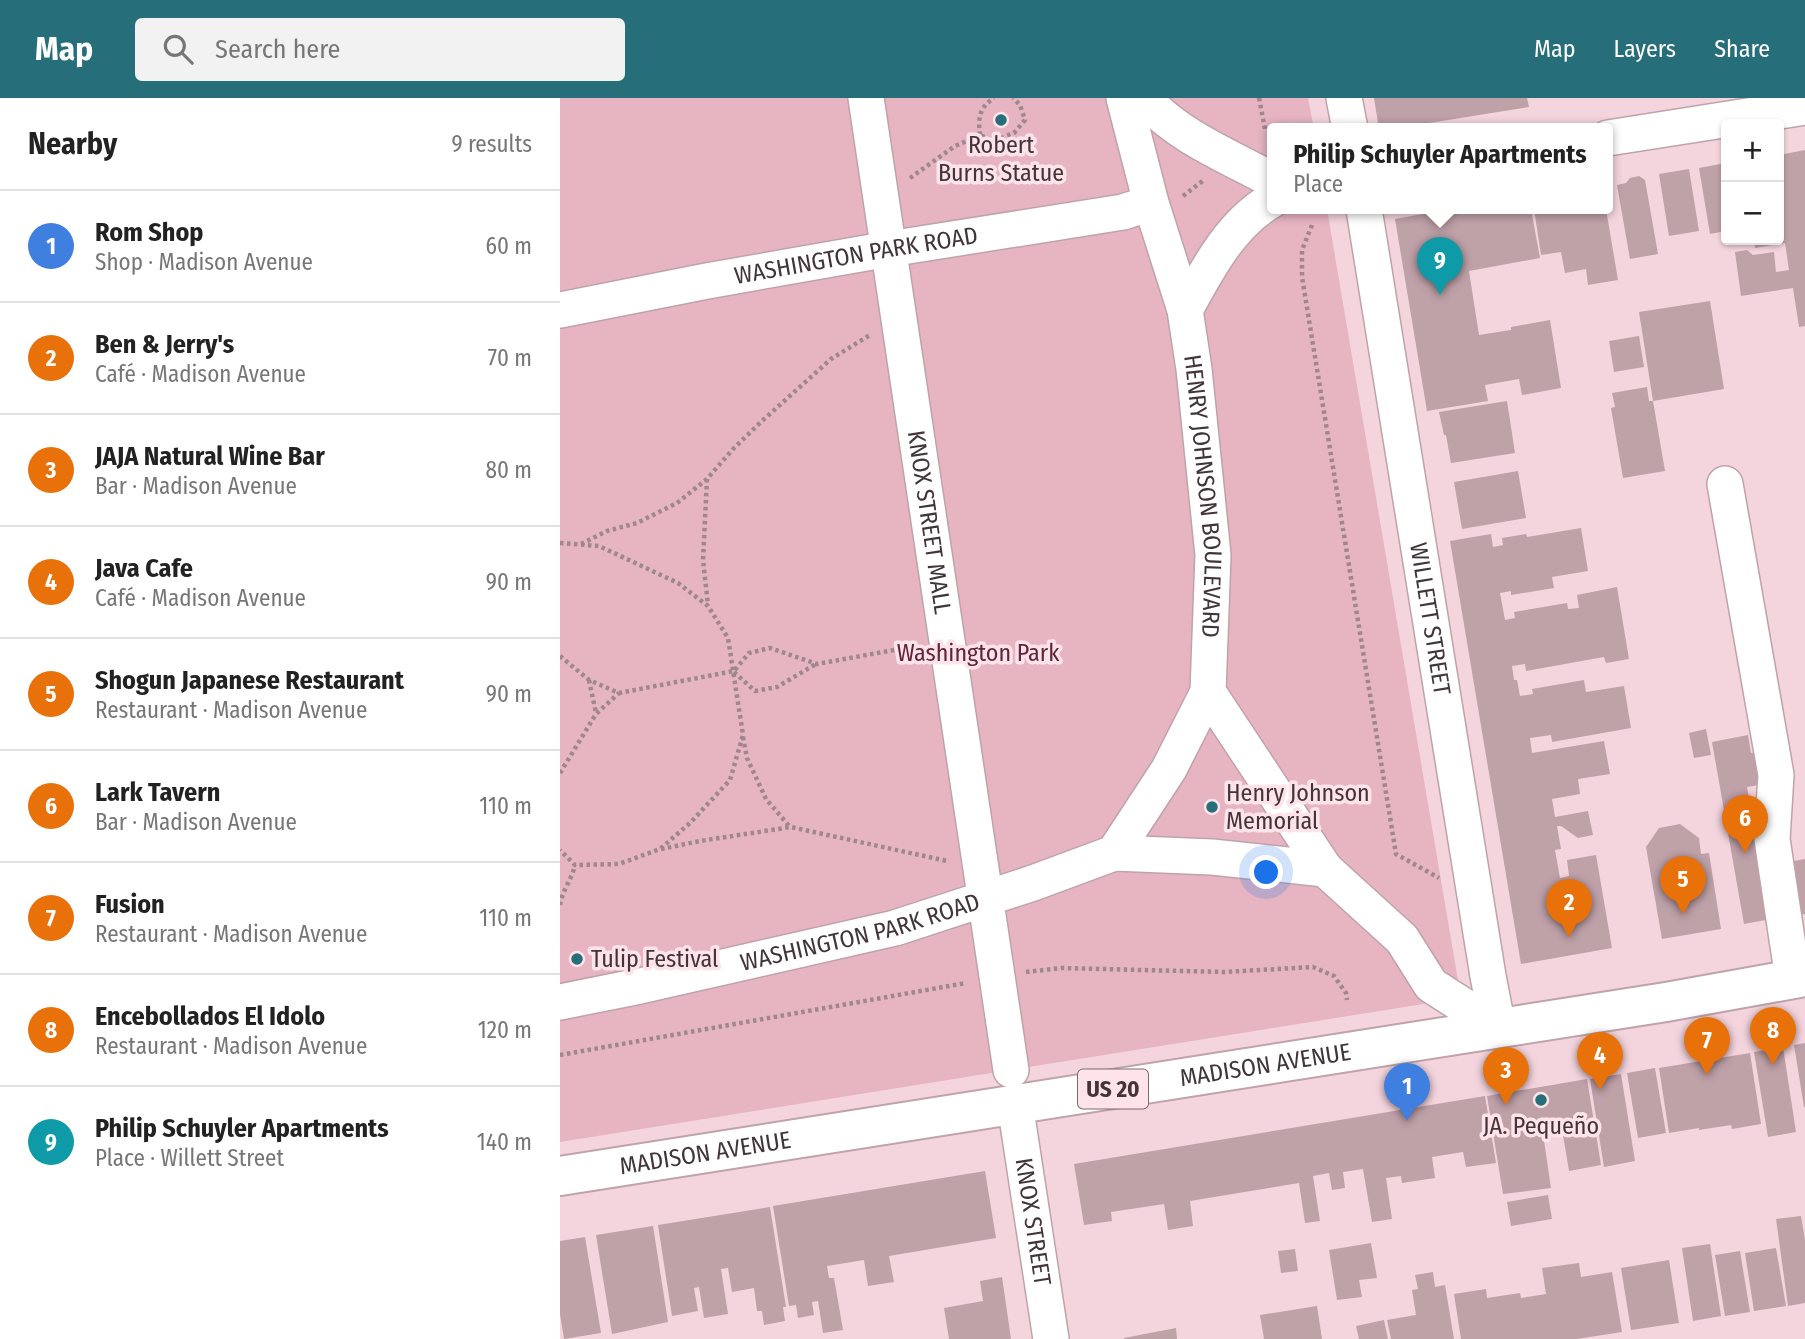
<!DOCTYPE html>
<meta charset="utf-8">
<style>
body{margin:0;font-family:"Fira Sans Condensed",sans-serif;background:#f2f2f2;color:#222}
.controls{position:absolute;right:21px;top:21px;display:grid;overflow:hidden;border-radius:7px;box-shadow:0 2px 5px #0004}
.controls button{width:63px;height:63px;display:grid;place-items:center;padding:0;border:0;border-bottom:2px solid #e0e0e0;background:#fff;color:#222;font:35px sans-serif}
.you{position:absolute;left:707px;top:775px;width:24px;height:24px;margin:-18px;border:5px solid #fff;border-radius:50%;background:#1a73e8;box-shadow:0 0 0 10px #1a73e833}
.badge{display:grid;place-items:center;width:46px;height:46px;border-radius:50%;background:#276e7b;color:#fff;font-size:23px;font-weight:700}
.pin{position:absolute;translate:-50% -58px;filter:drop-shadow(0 2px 4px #0008)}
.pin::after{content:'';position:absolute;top:37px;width:24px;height:21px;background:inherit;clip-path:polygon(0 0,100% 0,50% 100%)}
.popup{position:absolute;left:707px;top:25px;width:346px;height:91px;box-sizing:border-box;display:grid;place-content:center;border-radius:7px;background:#fff;filter:drop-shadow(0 2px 5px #0005);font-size:23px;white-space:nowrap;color:#767676}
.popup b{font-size:26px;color:#222}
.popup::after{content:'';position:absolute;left:50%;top:100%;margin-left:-14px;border:14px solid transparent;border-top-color:#fff}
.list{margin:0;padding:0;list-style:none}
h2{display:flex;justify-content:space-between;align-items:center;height:91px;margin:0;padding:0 28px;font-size:30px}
h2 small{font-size:23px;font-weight:400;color:#767676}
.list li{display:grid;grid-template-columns:46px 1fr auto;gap:21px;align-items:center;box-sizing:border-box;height:112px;padding:0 28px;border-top:2px solid #e0e0e0}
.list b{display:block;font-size:26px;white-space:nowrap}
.list p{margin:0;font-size:23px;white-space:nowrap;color:#767676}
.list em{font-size:23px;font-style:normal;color:#767676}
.icon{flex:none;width:38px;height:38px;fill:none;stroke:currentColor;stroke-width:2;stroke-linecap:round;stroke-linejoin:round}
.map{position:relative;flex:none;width:1245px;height:1241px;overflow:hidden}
header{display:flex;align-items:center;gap:42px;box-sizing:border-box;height:98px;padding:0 35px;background:#276e7b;color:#fff}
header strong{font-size:33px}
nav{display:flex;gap:38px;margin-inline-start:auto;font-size:24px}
.search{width:490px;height:63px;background:#f2f2f2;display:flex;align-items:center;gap:18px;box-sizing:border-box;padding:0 24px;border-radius:7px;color:#767676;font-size:26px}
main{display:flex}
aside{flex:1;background:#fff}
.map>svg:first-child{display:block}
.green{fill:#e7b5c2}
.building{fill:#bfa1a8}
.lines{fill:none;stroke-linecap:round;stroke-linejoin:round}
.minor-casing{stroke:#c0a2aa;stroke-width:38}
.major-casing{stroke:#c0a2aa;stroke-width:42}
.path{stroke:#9e878e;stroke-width:4.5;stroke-dasharray:3.5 3.5;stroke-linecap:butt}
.minor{stroke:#fff;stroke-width:35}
.major{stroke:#fff;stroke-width:38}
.poi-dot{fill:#276e7b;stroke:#fee4ea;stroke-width:2.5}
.labels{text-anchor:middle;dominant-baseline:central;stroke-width:7;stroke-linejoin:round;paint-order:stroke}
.shield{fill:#fee4ea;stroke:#7a6a6e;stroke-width:2}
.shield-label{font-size:23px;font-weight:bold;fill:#423539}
.poi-label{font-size:24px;fill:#423539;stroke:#fee4ea}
.street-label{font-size:24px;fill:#423539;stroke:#fee4ea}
.park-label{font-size:24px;fill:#622439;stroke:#fee4ea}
</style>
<header>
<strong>Map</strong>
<div class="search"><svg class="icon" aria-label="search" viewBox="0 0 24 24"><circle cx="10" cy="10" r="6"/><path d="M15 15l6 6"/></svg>Search here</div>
<nav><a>Map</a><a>Layers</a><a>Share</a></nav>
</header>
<main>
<aside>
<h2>Nearby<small>9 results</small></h2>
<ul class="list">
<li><span class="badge" style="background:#3f7fe0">1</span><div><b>Rom Shop</b><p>Shop · Madison Avenue</p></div><em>60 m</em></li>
<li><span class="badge" style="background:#e8710a">2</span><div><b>Ben &amp; Jerry's</b><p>Café · Madison Avenue</p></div><em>70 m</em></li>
<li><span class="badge" style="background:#e8710a">3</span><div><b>JAJA Natural Wine Bar</b><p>Bar · Madison Avenue</p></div><em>80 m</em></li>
<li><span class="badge" style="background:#e8710a">4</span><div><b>Java Cafe</b><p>Café · Madison Avenue</p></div><em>90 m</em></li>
<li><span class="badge" style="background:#e8710a">5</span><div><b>Shogun Japanese Restaurant</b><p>Restaurant · Madison Avenue</p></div><em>90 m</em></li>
<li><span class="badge" style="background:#e8710a">6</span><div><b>Lark Tavern</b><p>Bar · Madison Avenue</p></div><em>110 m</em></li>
<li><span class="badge" style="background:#e8710a">7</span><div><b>Fusion</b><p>Restaurant · Madison Avenue</p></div><em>110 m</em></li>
<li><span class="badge" style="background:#e8710a">8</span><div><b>Encebollados El Idolo</b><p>Restaurant · Madison Avenue</p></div><em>120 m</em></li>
<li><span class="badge" style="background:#0f9aa8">9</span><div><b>Philip Schuyler Apartments</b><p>Place · Willett Street</p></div><em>140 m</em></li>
</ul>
</aside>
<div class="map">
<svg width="1245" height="1241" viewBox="0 0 1245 1241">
<rect width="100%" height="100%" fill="#f5d5dd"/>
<!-- green -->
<path class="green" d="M0 0H748L754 31H712V111H767L901 900 0 1044Z"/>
<!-- building -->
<g class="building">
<path d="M814 0H967L969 9 832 31H819Z"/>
<path d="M1245 52V228L1239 229 1233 190 1181 198 1175 154 1187 152 1193 157 1214 154 1216 174 1229 172 1225 145 1195 150 1194 142H1219V57Z"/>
<path d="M1166 65V133L1150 136 1139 70Z"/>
<path d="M1129 71 1139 133 1109 138 1099 76Z"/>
<path d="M1079 78 1085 82 1098 156 1070 161 1057 87 1066 85 1070 80Z"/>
<path d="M890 111H971L980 160 909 173 919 237 951 232V229L990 222 1001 290 962 297 959 281 925 287 928 303 867 313 835 121Z"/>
<path d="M974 111H1046L1058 182 1028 187 1026 171 1005 175 1001 154 981 157Z"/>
<path d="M1150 203 1164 291 1093 303 1079 214Z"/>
<path d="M1079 238 1084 269 1054 274 1049 243Z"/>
<path d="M1087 289 1089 303H1093L1105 373 1063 380 1051 310 1055 309 1052 295Z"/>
<path d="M947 303 955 355 891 365 886 337H884L879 314Z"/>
<path d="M958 373 966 420 902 431 894 384Z"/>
<path d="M1021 430 1028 473 992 479 994 490 951 497V493L940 495 945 522 955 520 954 514 1007 505 1008 511 1019 510 1017 497 1057 489 1069 561 1046 565 1044 559 966 573 965 566 952 568 954 582H957L960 598 973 596 972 591 1024 582 1026 594 1064 588 1071 630 992 644 991 637 970 640 972 655 1044 643 1050 676 1018 681 1020 696 992 701 995 719 1028 713 1033 737 1018 740 1001 728H997L1001 751 995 752 1000 780 1009 778 1007 762 1036 757 1052 850 961 866 890 443 931 436 933 449 943 447 942 440 966 436 967 439Z"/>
<path d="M1146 631 1151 657 1134 660 1129 635Z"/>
<path d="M1188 637 1191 655 1198 654 1209 685 1187 689 1211 821 1184 826 1152 644Z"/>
<path d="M1120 726 1139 740 1141 756 1149 755 1161 831 1102 841 1086 749 1099 730Z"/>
<path d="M1245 761V816L1232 818 1223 765Z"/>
<path d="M1245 945V1009H1244L1234 947Z"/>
<path d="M1223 949 1236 1034 1208 1039 1194 954Z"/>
<path d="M1190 955 1201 1026 1172 1031 1171 1027 1139 1032V1030L1109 1035 1099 970Z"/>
<path d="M1095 970 1106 1035 1078 1040 1067 975Z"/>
<path d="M1061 976 1075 1063 1044 1069 1030 981Z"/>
<path d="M1027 981 1041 1067 1009 1073 1001 1025 982 1029 991 1090 943 1096 927 998Z"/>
<path d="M925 998 936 1065 906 1069 903 1054 872 1059 875 1080 842 1085 841 1078 826 1080 832 1121 812 1124 803 1071 783 1074 785 1090 772 1092 769 1075 753 1078 760 1123 745 1125 739 1085 630 1103 633 1128 608 1132 604 1106 551 1114 552 1123 524 1127 514 1066Z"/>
<path d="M425 1073 436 1140 329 1158 334 1184 308 1188 304 1162 267 1168 269 1180H274L283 1232 263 1235 258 1203 252 1204 254 1217 238 1220 236 1207 229 1208 213 1108Z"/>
<path d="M988 1097 992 1121 951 1128 947 1104Z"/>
<path d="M210 1109 226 1209H223L225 1223 204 1227 202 1213H197L194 1190 172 1194 168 1170 161 1171 168 1216 144 1220 139 1189 134 1190 138 1213 112 1218 98 1127Z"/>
<path d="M1241 1118 1245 1142V1205L1228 1208 1216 1121Z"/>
<path d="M93 1128 108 1224 52 1236 36 1137Z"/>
<path d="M25 1139 41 1235 4 1241 0 1216V1143Z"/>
<path d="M811 1145 817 1180 799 1182 802 1199 777 1202 769 1152Z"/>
<path d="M1150 1146 1161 1218 1133 1223 1122 1150Z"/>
<path d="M1216 1150 1226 1208 1194 1213 1185 1155Z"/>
<path d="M735 1151 738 1173 721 1175 718 1153Z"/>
<path d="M1180 1153 1190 1214 1165 1218 1155 1157Z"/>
<path d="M1109 1162 1119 1225 1071 1232 1061 1170Z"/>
<path d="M1019 1165 1021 1179 1052 1174 1062 1234 1017 1241H901L894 1196 926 1191 927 1200 960 1195 961 1200 986 1196 982 1170Z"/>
<path d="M873 1174 875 1189 885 1187 894 1241H831L827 1222 856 1217 852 1192 858 1191 855 1177Z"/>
<path d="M442 1179 451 1241H389L384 1210 423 1203 420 1183Z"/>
<path d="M757 1208 762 1241H704L700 1217Z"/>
<path d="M824 1222 828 1241H799L796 1228Z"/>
<path d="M616 1230 617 1241H564V1240Z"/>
</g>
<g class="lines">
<defs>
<g id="minor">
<path id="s1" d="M306 0 451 972"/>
<path id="s2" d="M564 0 591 105 625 212 634 271 653 457 648 594 765 771"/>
<path d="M584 0C617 38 668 58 712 82"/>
<path d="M784 0 790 31"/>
<path d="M1048 40 1245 9"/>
<path id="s3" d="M804 111 928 878 938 930"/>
<path id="s4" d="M0 212 147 183 329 151 563 114 591 105"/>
<path d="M625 212C647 172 671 125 712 102"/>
<path d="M1165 386 1216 677 1212 741 1233 881"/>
<path d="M554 755 652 759 765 771 842 841 871 887 938 930"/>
<path id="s5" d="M0 904 80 888 335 830 473 785 554 755 609 671 648 594"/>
<path id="s6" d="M455 1006 491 1241"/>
</g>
<g id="major">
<path id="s7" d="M0 1078 1106 904 1245 879"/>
</g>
</defs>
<!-- minor casing -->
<use href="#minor" class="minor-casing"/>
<!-- major casing -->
<use href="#major" class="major-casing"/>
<!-- path -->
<g class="path">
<path d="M699 0 705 31 712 36"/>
<path d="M420 37C418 19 419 10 434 0"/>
<path d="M350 80 395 48 420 37 434 43 454 35 465 22 460 7 453 0"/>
<path d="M623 98 644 82"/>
<path d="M752 127 742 152V179L836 756 879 780"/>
<path d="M147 381 143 462 148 507"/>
<path d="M0 445 39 448 118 485 148 508 168 540 183 637 170 682 130 725 100 751 59 766 15 767 0 752"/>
<path d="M21 446 47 433 77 425 117 405 147 381 173 351 202 323 271 261 310 237"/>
<path d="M0 558 29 582 59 595 174 573 189 555 210 550 257 566 356 548"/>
<path d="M174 574 195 593 217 589 256 566"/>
<path d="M29 582 36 615"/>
<path d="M183 639 187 660 206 701 230 729"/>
<path d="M0 675 36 616 59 595"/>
<path d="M101 751 140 743 231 729 387 763"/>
<path d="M0 807C2 793 12 781 15 767"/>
<path d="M466 874 501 870 664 874 753 869 774 878 786 895 787 902"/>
<path d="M0 957 406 885"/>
</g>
<!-- minor -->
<use href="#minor" class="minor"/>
<!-- major -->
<use href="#major" class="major"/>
</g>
<!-- markers -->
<g class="poi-dot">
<circle cx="441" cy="22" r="7"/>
<circle cx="652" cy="709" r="7"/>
<circle cx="17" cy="861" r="7"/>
<circle cx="981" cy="1002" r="7"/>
</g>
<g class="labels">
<!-- shield labels -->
<rect class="shield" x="518" y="971.5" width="70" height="39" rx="5"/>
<g class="shield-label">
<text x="553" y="991">US 20</text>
</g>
<!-- poi labels -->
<g class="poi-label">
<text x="441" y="47">Robert<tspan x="441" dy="28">Burns Statue</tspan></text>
<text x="666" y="695" text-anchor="start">Henry Johnson<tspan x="666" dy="28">Memorial</tspan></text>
<text x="31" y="861" text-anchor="start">Tulip Festival</text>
<text x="981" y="1028">JA. Pequeño</text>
</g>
<!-- street labels -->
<g class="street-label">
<text stroke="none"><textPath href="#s4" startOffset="301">WASHINGTON PARK ROAD</textPath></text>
<text stroke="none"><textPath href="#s2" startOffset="408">HENRY JOHNSON BOULEVARD</textPath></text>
<text stroke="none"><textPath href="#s1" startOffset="429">KNOX STREET MALL</textPath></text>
<text stroke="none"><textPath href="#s3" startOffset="415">WILLETT STREET</textPath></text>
<text stroke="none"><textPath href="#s5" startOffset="308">WASHINGTON PARK ROAD</textPath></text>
<text stroke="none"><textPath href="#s7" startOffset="714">MADISON AVENUE</textPath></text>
<text stroke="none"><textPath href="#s7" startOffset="147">MADISON AVENUE</textPath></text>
<text stroke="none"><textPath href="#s6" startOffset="119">KNOX STREET</textPath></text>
</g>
<!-- park labels -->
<g class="park-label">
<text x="418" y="555">Washington Park</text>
</g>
</g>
</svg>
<div class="controls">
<button>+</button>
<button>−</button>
</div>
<div class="you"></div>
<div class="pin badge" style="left:847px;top:1023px;background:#3f7fe0">1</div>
<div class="pin badge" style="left:1009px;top:839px;background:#e8710a">2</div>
<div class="pin badge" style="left:946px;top:1007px;background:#e8710a">3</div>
<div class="pin badge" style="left:1040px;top:992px;background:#e8710a">4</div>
<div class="pin badge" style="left:1123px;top:816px;background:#e8710a">5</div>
<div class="pin badge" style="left:1185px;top:755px;background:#e8710a">6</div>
<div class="pin badge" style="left:1147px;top:977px;background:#e8710a">7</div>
<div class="pin badge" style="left:1213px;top:967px;background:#e8710a">8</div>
<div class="pin badge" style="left:880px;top:197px;background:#0f9aa8">9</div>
<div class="popup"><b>Philip Schuyler Apartments</b>Place</div>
</div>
</main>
